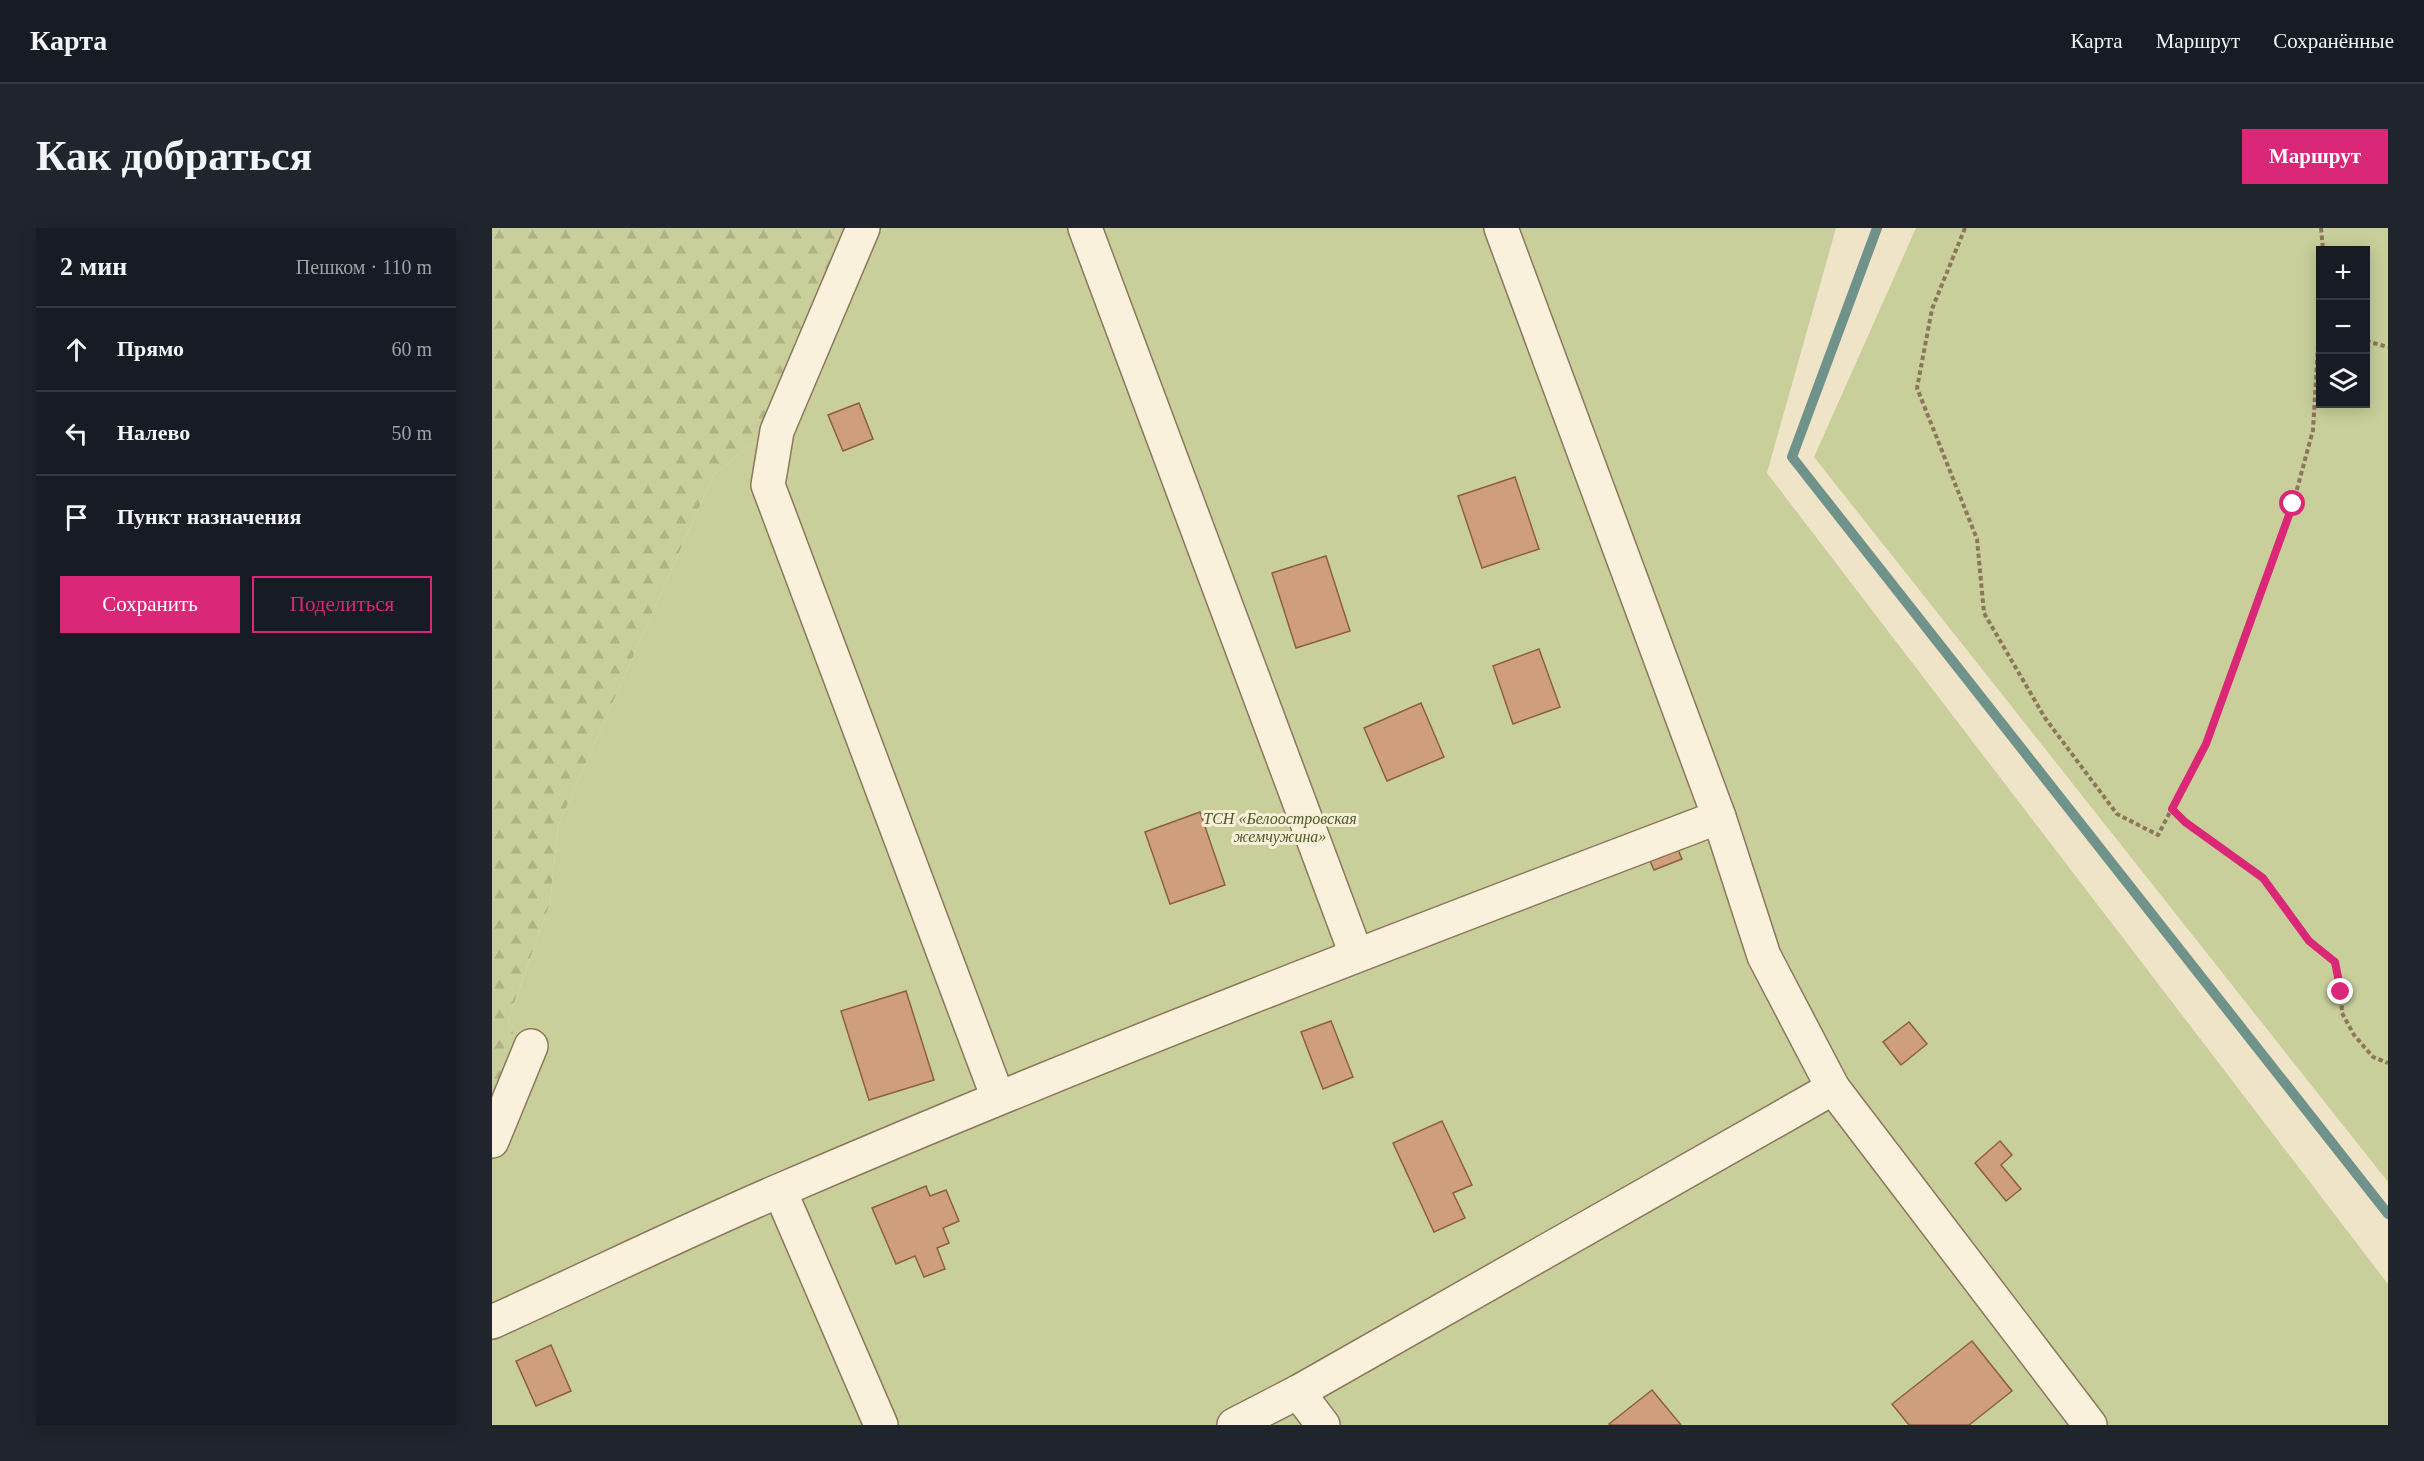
<!DOCTYPE html>
<html lang="ru">
<meta charset="utf-8">
<style>
body{margin:0;font-family:"Times New Roman",serif;background:#20242c;color:#f1f3f6}
.controls{position:absolute;right:18px;top:18px;display:grid;overflow:hidden;border-radius:0px;box-shadow:0 3px 15px #0003}
.controls button{width:54px;height:54px;display:grid;place-items:center;padding:0;border:0;border-bottom:2px solid #363941;background:#171b24;color:#f1f3f6;font:30px sans-serif}
.stop{position:absolute;width:18px;height:18px;margin:-14px;border:4px solid #db2777;border-radius:50%;background:#fff}
.stop.end{background:#db2777;border-color:#fff;box-shadow:0 2px 6px #0008}
.list{margin:0;padding:0;list-style:none}
h2{display:flex;justify-content:space-between;align-items:center;height:78px;margin:0;padding:0 24px;font-size:26px}
h2 small{font-size:20px;font-weight:400;color:#9ea1a6}
.list li{display:grid;grid-template-columns:39px 1fr auto;gap:18px;align-items:center;box-sizing:border-box;height:84px;padding:0 24px;border-top:2px solid #363941}
.list b{display:block;font-size:22px;white-space:nowrap}
.list em{font-size:20px;font-style:normal;color:#9ea1a6}
.actions{display:flex;gap:12px;padding:18px 24px}
.actions a{flex:1;padding:14px 0;border:2px solid #db2777;border-radius:0px;text-align:center;font-size:21px;color:#db2777}
.actions .main{background:#db2777;color:#fff}
.icon{flex:none;width:33px;height:33px;fill:none;stroke:currentColor;stroke-width:2;stroke-linecap:round;stroke-linejoin:round}
.map{position:relative;flex:none;width:1896px;height:1197px;overflow:hidden;border-radius:0px}
header{display:flex;align-items:center;gap:36px;box-sizing:border-box;height:84px;padding:0 30px;background:#171b24;border-bottom:2px solid #363941}
header strong{font-size:28px}
nav{display:flex;gap:33px;margin-inline-start:auto;font-size:21px}
.intro{display:flex;align-items:center;justify-content:space-between;box-sizing:border-box;height:144px;padding:0 36px}
h1{margin:0;font-size:42px}
.button{padding:15px 27px;border-radius:0px;background:#db2777;color:#fff;font-size:21px;font-weight:700}
main{display:flex;gap:36px;padding:0 36px}
aside{flex:1;background:#171b24;border-radius:0px;box-shadow:0 3px 15px #0003}
.map>svg:first-child{display:block}
.green{fill:#c9cf9b;fill-rule:evenodd}
.forest{fill:url(#forest-firs)}
.lines{fill:none;stroke-linecap:round;stroke-linejoin:round}
.stream{stroke:#6f938a;stroke-width:10}
.building{fill:#cf9f7d;stroke:#8d5f41;stroke-width:1.5}
.minor-casing{stroke:#8d765c;stroke-width:36}
.path{stroke:#8d765c;stroke-width:4;stroke-dasharray:4.5 3;stroke-linecap:butt}
.minor{stroke:#faf1dc;stroke-width:33}
.route{stroke:#db2777;stroke-width:8}
.labels{text-anchor:middle;dominant-baseline:central;stroke-width:6;stroke-linejoin:round;paint-order:stroke}
.park-label{font-size:16px;font-style:italic;fill:#4d5a26;stroke:#f7eed8}
</style>
<header>
<strong>Карта</strong>
<nav><a>Карта</a><a>Маршрут</a><a>Сохранённые</a></nav>
</header>
<div class="intro"><h1>Как добраться</h1><a class="button">Маршрут</a></div>
<main>
<aside>
<h2>2 мин<small>Пешком · 110 m</small></h2>
<ul class="list">
<li><svg class="icon" aria-label="ahead" viewBox="0 0 24 24"><path d="M12 20V5M6 11l6-6 6 6"/></svg><div><b>Прямо</b></div><em>60 m</em></li>
<li><svg class="icon" aria-label="left" viewBox="0 0 24 24"><path d="M17 20v-9H6M10 6l-5 5 5 5"/></svg><div><b>Налево</b></div><em>50 m</em></li>
<li><svg class="icon" aria-label="arrive" viewBox="0 0 24 24"><path d="M6 21V4h12l-3 4 3 4H6"/></svg><div><b>Пункт назначения</b></div></li>
</ul>
<div class="actions"><a class="main">Сохранить</a><a>Поделиться</a></div>
</aside>
<div class="map">
<svg width="1896" height="1197" viewBox="0 0 1896 1197">
<defs>
<pattern id="forest-firs" width="22" height="20" patternUnits="userSpaceOnUse" patternTransform="scale(1.5)"><rect width="22" height="20" fill="#c9cf9b"/><path d="M5 1l3.5 6h-7zM16 11l3.5 6h-7z" fill="#aeb285"/></pattern>
</defs>
<rect width="100%" height="100%" fill="#f0e4c8"/>
<!-- green -->
<g class="green">
<path d="M372 0H1344L1275 245 1896 1056V1197H0V916L33 833 16 792 58 675 66 598 221 248 254 220 285 203Z"/>
<path d="M1424 0H1896V954L1322 229ZM1874 22V176H1828V22Z"/>
</g>
<!-- forest -->
<path class="forest" d="M0 0H372L285 203 254 220 221 248 66 598 58 675 16 792 33 833 0 916Z"/>
<g class="lines">
<!-- stream -->
<path class="stream" d="M1385 0 1300 229 1896 986"/>
</g>
<!-- building -->
<g class="building">
<path d="M367 175 381 211 351 223 336 187Z"/>
<path d="M1023 249 1047 321 990 340 966 268Z"/>
<path d="M834 328 858 403 804 420 780 345Z"/>
<path d="M1047 421 1068 479 1021 496 1001 438Z"/>
<path d="M929 475 952 529 895 553 872 500Z"/>
<path d="M708 584 733 657 678 676 653 604Z"/>
<path d="M1182 612 1190 631 1162 642 1154 624Z"/>
<path d="M414 763 442 852 377 872 349 783Z"/>
<path d="M839 793 861 849 831 861 809 804Z"/>
<path d="M1417 794 1435 816 1409 837 1391 814Z"/>
<path d="M950 893 980 957 961 965 973 990 942 1004 901 915Z"/>
<path d="M1508 913 1520 927 1509 937 1529 961 1514 973 1483 935Z"/>
<path d="M434 958 438 968 454 962 467 993 451 1000 457 1015 445 1020 453 1041 432 1049 423 1028 404 1036 380 980Z"/>
<path d="M1480 1113 1520 1163 1477 1197H1417L1400 1176Z"/>
<path d="M59 1117 79 1163 44 1178 24 1133Z"/>
<path d="M1160 1162 1189 1197H1118L1117 1196Z"/>
</g>
<g class="lines">
<defs>
<g id="minor">
<path d="M371 0 285 203 276 257 506 870"/>
<path d="M593 0 864 726"/>
<path d="M1009 0 1227 589 1272 728 1341 860 1598 1197"/>
<path d="M0 913 39 818"/>
<path d="M288 963 389 1197"/>
<path d="M0 1094C97 1050 193 1003 291 961 600 828 913 708 1227 589"/>
<path d="M806 1164 831 1197"/>
<path d="M742 1197 806 1164 1341 860"/>
</g>
</defs>
<!-- minor casing -->
<use href="#minor" class="minor-casing"/>
<!-- path -->
<g class="path">
<path d="M1473 0 1440 81 1425 160 1485 311 1492 385 1553 490 1625 586 1666 607 1714 516 1801 276 1821 202 1828 84"/>
<path d="M1829 0 1831 22"/>
<path d="M1874 113 1896 119"/>
<path d="M1680 581 1693 594 1771 650 1817 713 1843 734 1849 764 1850 785 1862 807 1881 829 1896 835"/>
</g>
<!-- minor -->
<use href="#minor" class="minor"/>
</g>
<g class="lines">
<!-- route -->
<path class="route" d="M1801 276 1714 516 1680 581 1693 594 1771 650 1817 713 1843 734 1849 764"/>
</g>
<g class="labels">
<!-- park labels -->
<g class="park-label">
<text x="788" y="590">ТСН «Белоостровская<tspan x="788" dy="18">жемчужина»</tspan></text>
</g>
</g>
</svg>
<div class="controls">
<button>+</button>
<button>−</button>
<button><svg class="icon" aria-label="layers" viewBox="0 0 24 24"><path d="M12 4l9 5-9 5-9-5zM3 14l9 5 9-5"/></svg></button>
</div>
<div class="stop" style="left:1801px;top:276px"></div>
<div class="stop end" style="left:1849px;top:764px"></div>
</div>
</main>
